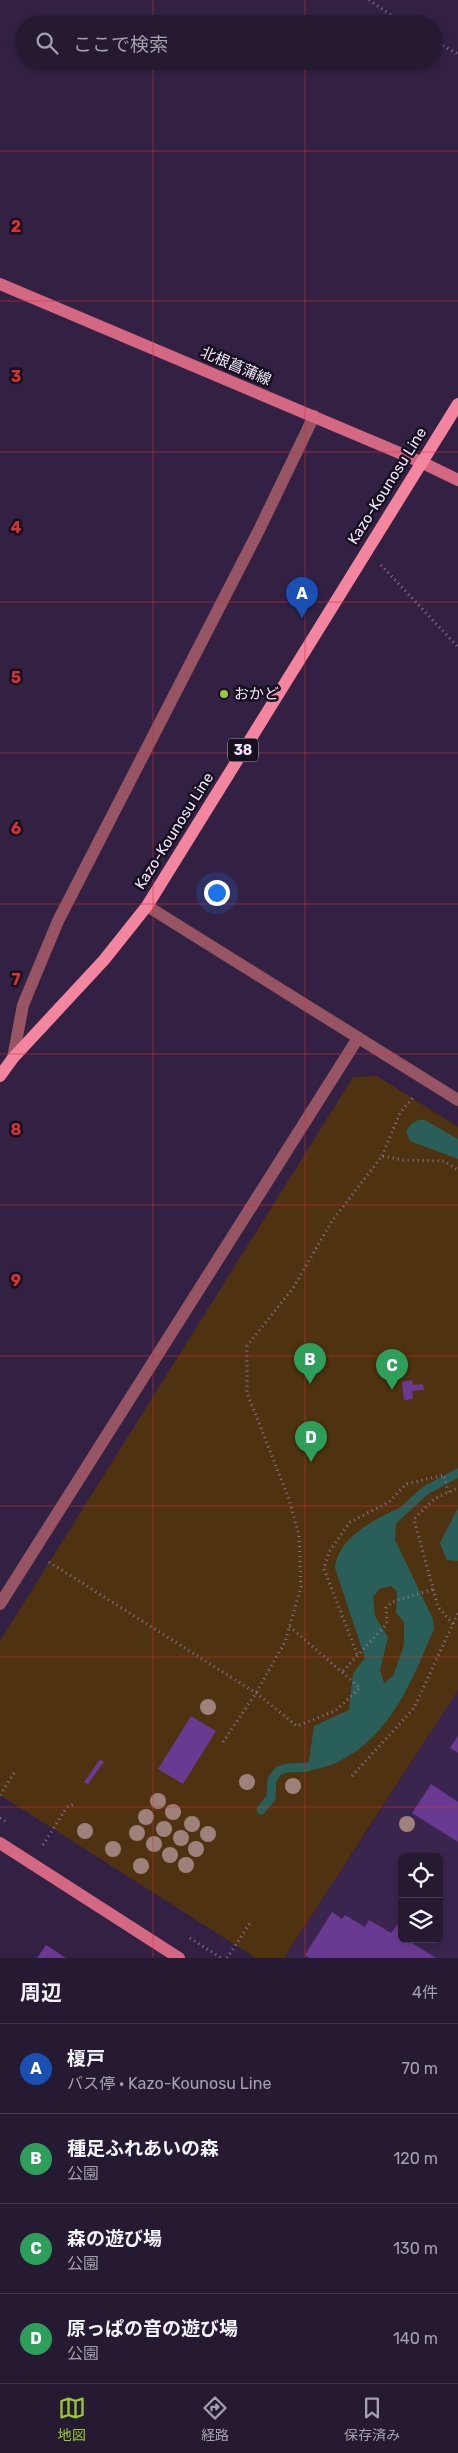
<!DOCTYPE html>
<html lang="ja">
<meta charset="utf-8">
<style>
body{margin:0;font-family:Rubik,"Noto Sans JP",sans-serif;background:#2e223a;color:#f1f3f6}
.controls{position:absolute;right:15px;bottom:15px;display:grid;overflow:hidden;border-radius:8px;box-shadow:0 2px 8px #0003}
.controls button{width:45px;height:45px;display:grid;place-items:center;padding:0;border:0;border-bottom:1px solid #42384d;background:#261932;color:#f1f3f6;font:25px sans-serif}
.you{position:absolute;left:216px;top:892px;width:18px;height:18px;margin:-12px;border:4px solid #fff;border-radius:50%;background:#1a73e8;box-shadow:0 0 0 8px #1a73e833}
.badge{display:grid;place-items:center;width:32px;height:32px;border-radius:50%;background:#9acb34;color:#fff;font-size:16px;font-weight:700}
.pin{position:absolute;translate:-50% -41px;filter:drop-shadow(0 1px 2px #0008)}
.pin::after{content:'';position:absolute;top:26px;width:18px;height:15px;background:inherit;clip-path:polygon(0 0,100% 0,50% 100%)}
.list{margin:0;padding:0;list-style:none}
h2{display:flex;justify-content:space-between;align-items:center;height:65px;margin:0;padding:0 20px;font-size:21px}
h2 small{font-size:16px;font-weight:400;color:#a4a0ac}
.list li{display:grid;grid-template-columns:32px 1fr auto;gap:15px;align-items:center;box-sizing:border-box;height:90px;padding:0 20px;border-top:1px solid #42384d}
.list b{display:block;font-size:19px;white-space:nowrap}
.list p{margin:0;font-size:16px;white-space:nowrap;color:#a4a0ac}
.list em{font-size:16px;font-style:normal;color:#a4a0ac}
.icon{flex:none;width:28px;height:28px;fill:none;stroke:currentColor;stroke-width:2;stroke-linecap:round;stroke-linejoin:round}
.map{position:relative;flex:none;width:458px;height:1958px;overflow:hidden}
.search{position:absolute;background:#261932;box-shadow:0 2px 8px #0003;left:15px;right:15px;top:15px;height:55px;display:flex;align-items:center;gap:12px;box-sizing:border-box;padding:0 18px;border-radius:28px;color:#a4a0ac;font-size:19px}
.sheet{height:425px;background:#261932}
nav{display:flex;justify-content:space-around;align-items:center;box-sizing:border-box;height:70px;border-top:1px solid #42384d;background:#261932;font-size:14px;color:#a4a0ac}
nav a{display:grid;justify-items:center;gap:2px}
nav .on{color:#9acb34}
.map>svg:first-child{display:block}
.built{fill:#3a254e;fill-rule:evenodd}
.green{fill:#4f320f}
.water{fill:#295e59;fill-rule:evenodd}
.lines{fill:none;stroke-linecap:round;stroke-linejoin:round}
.stream{stroke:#295e59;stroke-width:9}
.building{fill:#693a92}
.path{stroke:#867795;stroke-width:3;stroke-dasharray:1 4;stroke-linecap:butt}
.street{stroke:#975463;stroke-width:12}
.secondary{stroke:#d46883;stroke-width:12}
.primary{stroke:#f4859f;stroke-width:12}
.tree{fill:#9e817b}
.grid{fill:none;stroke:#d73233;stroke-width:1;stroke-opacity:0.55}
.poi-dot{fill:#9acb34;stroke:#160f1e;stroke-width:2}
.labels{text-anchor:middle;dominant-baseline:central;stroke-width:5;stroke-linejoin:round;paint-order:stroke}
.shield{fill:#160f1e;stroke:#afa6ba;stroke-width:1}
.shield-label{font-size:14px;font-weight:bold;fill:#f1e6fd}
.street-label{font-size:15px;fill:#f1e6fd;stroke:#160f1e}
.poi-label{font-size:15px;fill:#f1e6fd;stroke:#160f1e;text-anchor:start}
.grid-label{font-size:16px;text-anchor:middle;font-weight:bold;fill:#d73233;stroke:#160f1e;stroke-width:5;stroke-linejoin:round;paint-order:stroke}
</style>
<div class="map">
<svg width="458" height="1958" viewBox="0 0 458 1958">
<rect width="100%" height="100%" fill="#322143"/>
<!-- built -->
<path class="built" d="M458 1690V1958H284L389 1798ZM402 1857H439V1939H402Z"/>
<!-- green -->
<path class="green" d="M377 1076 458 1127V1690L284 1958H256L0 1795V1641L353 1077Z"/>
<!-- water -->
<g class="water">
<path d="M418 1120H425L458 1139V1159L410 1141 406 1131 411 1124Z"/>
<path d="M401 1507 403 1513 396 1524 395 1540 433 1619 434 1629C412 1680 391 1736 338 1762 330 1766 320 1768 312 1770L308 1767 314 1726 349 1710 353 1673 365 1658 335 1568C338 1537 375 1519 401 1507ZM391 1586 397 1591 396 1613 404 1622V1645L393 1676 384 1683 380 1670 388 1637 375 1616 373 1597 379 1589Z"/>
<path d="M458 1508V1561L447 1560 440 1543Z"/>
</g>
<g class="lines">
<!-- stream -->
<g class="stream">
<path d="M394 1519 426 1490 458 1473"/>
<path d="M261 1810 271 1798 272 1780 278 1771 287 1768 308 1767 317 1761"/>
</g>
</g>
<!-- building -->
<g class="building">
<path d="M412 1380 413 1385 423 1384 424 1390 412 1391 413 1399 404 1400 402 1382Z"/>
<path d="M191 1716 216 1731 183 1784 158 1769Z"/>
<path d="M458 1736V1753L450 1748Z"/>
<path d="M100 1759 104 1762 88 1784 84 1782Z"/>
<path d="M431 1784 458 1802V1842L412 1813Z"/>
<path d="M332 1912 342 1919 345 1915 365 1927 369 1920 391 1933 397 1925 402 1928V1939H406L436 1958H310L305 1955Z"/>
<path d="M46 1945 66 1958H37Z"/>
</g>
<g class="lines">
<!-- path -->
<g class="path">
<path d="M369 0 404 24"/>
<path d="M434 41 458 54"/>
<path d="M381 565 458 647"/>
<path d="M382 1156 400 1113 415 1095"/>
<path d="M49 1562 256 1693 297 1726 335 1711 360 1688 289 1626"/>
<path d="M453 1624 438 1607 414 1519 434 1499 458 1488"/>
<path d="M357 1654 324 1569 329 1552 350 1522 389 1502 406 1484 444 1475 448 1492"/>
<path d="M343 1671 385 1626 387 1622 386 1608 392 1602 434 1589"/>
<path d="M223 1742 256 1693 285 1642 301 1587 299 1535 289 1499 247 1393V1346L293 1288 332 1221 382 1156 403 1160 444 1161 458 1170"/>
<path d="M352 1776 414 1708 458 1613"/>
<path d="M0 1795 14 1773"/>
<path d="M0 1818 7 1822"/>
<path d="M43 1845 67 1807 74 1804"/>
<path d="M190 1938 221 1958"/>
<path d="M227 1958 250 1923"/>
</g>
<!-- street -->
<g class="street">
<path d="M147 906 458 1100"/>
<path d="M13 1058 23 1005 58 921 259 530 314 416"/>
<path d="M0 1604 358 1038"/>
</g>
<!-- secondary -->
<g class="secondary">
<path d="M0 284 421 462 458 480"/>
<path d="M0 1843 179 1958"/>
</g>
<!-- primary -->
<path class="primary" d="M0 1076 13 1058 104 960 147 906 458 404"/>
</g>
<!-- trees -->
<g class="tree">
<circle cx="208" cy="1707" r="8"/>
<circle cx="247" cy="1782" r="8"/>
<circle cx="293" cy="1786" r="8"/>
<circle cx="158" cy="1801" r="8"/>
<circle cx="173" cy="1812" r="8"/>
<circle cx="146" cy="1817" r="8"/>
<circle cx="192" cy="1824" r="8"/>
<circle cx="407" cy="1824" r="8"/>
<circle cx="164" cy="1829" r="8"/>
<circle cx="85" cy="1831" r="8"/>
<circle cx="137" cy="1833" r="8"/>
<circle cx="208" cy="1834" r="8"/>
<circle cx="181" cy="1838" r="8"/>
<circle cx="154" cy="1844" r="8"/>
<circle cx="113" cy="1849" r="8"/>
<circle cx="196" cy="1849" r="8"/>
<circle cx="170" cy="1855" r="8"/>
<circle cx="186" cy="1865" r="8"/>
<circle cx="141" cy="1866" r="8"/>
</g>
<!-- grid -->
<path class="grid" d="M153 0V24M305 0V24M153 61V1958M305 61V1958M0 151H458M0 301H458M0 452H458M0 602H458M0 753H458M0 904H458M0 1054H458M0 1205H458M0 1356H458M0 1506H458M0 1657H458M0 1807H458"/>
<!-- markers -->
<circle class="poi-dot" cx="224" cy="694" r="5"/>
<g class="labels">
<!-- shield labels -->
<rect class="shield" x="228" y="738.5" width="30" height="23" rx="4"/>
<g class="shield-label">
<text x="243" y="750">38</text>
</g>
<!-- street labels -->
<g class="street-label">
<text transform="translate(236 366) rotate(23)">北根菖蒲線</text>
<text transform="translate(387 486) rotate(-58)">Kazo-Kounosu Line</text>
<text transform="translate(174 831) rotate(-58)">Kazo-Kounosu Line</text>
</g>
<!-- poi labels -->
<g class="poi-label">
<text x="234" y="694">おかど</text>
</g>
</g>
<g class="grid-label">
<text x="16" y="232">2</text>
<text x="16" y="382">3</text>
<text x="16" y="533">4</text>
<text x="16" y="683">5</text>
<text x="16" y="834">6</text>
<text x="16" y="985">7</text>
<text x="16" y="1135">8</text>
<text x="16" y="1286">9</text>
</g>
</svg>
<div class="controls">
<button><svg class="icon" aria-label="locate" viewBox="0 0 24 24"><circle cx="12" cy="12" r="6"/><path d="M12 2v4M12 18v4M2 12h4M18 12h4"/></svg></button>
<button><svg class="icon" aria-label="layers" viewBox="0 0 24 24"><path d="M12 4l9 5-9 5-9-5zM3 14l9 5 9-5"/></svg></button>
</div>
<div class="you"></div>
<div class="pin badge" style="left:302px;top:618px;background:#1a4fb4">A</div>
<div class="pin badge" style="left:310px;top:1384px;background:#2e9e5b">B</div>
<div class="pin badge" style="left:392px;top:1390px;background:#2e9e5b">C</div>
<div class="pin badge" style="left:311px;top:1462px;background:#2e9e5b">D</div>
<div class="search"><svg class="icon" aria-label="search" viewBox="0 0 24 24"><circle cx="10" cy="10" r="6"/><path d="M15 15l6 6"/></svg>ここで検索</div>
</div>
<section class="sheet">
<h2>周辺<small>4件</small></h2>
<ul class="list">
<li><span class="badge" style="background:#1a4fb4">A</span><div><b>榎戸</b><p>バス停 · Kazo-Kounosu Line</p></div><em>70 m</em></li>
<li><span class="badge" style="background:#2e9e5b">B</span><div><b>種足ふれあいの森</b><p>公園</p></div><em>120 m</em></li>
<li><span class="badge" style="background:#2e9e5b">C</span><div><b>森の遊び場</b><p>公園</p></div><em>130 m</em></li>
<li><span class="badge" style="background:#2e9e5b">D</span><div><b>原っぱの音の遊び場</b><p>公園</p></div><em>140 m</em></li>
</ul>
</section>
<nav>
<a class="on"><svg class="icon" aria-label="map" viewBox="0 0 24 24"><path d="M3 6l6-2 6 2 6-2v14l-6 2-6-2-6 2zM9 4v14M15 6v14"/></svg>地図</a>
<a><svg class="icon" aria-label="directions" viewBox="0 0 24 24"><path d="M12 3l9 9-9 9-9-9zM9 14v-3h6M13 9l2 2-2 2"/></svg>経路</a>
<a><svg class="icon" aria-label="saved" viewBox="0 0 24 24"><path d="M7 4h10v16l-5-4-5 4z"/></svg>保存済み</a>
</nav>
